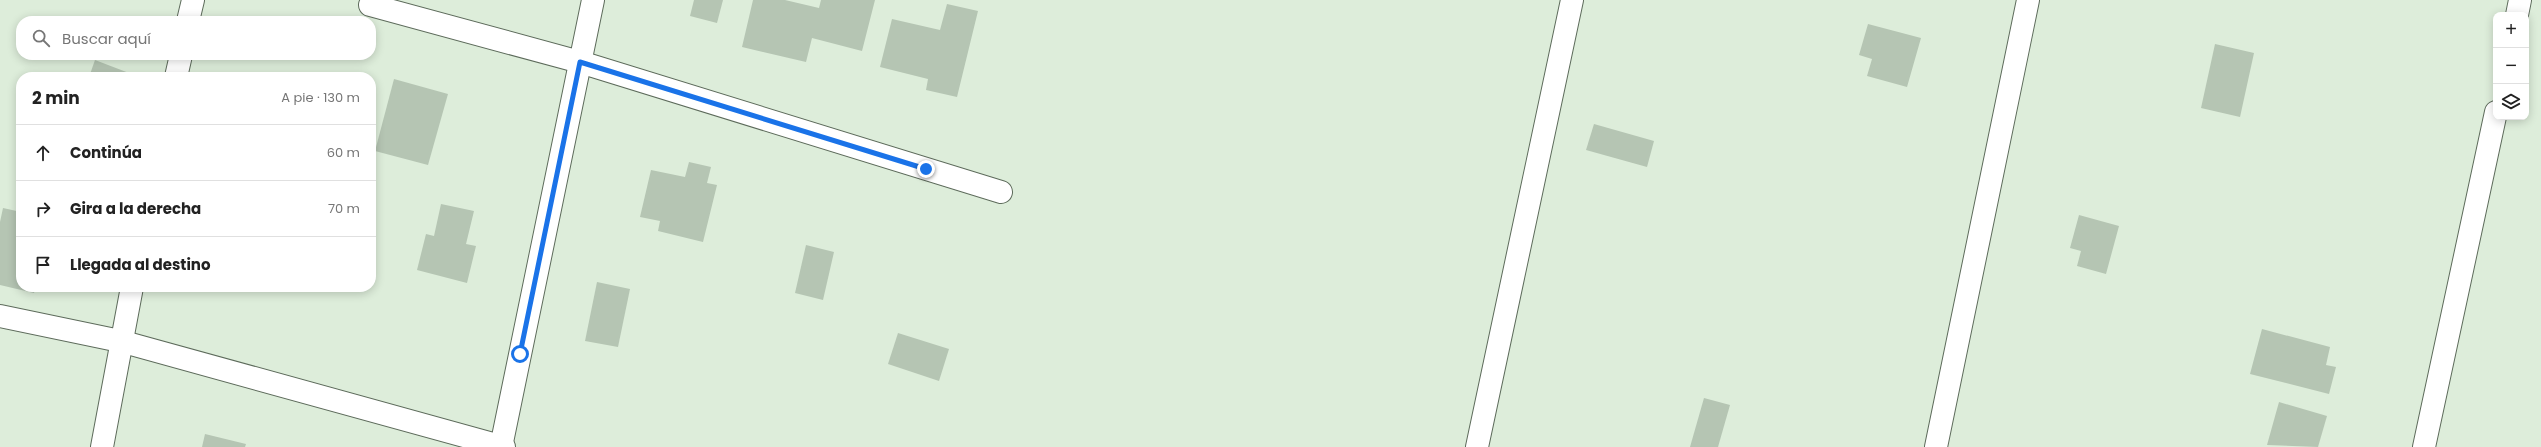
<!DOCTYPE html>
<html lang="es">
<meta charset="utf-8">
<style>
body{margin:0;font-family:Poppins,sans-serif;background:#f6f6f6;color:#222}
.controls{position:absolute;right:12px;top:12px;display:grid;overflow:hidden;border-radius:8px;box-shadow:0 2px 10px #0003}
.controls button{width:36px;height:36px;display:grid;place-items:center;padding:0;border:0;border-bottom:1px solid #e0e0e0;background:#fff;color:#222;font:20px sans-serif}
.stop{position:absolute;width:12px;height:12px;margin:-9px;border:3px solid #1a73e8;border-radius:50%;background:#fff}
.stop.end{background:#1a73e8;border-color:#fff;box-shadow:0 1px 4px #0008}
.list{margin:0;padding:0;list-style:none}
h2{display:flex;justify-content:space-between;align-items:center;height:52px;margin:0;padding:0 16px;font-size:17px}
h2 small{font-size:13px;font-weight:400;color:#767676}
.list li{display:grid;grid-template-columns:26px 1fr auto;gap:12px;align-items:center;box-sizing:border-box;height:56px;padding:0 16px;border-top:1px solid #e0e0e0}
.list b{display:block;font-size:15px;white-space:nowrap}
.list em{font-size:13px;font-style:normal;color:#767676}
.icon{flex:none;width:22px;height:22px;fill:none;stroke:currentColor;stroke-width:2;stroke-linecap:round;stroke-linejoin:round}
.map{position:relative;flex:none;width:2541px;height:447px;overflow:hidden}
.search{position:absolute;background:#fff;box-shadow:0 2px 10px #0003;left:16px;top:16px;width:360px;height:44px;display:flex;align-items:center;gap:10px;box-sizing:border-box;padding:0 14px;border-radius:16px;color:#767676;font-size:15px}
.panel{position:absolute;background:#fff;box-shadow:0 2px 10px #0003;left:16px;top:72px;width:360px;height:220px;border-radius:16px}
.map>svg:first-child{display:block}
.building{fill:#b5c5b3}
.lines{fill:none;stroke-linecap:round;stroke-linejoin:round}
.street-casing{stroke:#5d6b5b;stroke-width:24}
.street{stroke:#fff;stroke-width:22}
.route{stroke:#1a73e8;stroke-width:5}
</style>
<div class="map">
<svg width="2541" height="447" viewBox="0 0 2541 447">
<rect width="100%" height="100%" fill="#ddedda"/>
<!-- building -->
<g class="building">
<path d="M694 0H723L717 23 690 16Z"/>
<path d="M753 0H785L819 8 821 0H875L862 51 812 38 806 62 742 47Z"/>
<path d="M947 4 978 11 957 97 926 90 928 79 880 67 892 19 940 30Z"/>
<path d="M1868 24 1921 38 1907 87 1867 76 1872 59 1859 55Z"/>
<path d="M2215 44 2254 53 2240 117 2201 108Z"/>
<path d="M95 60 129 73 127 77H89Z"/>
<path d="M394 79 448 94 428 165 375 151Z"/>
<path d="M1594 124 1654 141 1647 167 1586 150Z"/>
<path d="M689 162 711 167 707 183 717 185 703 242 658 231 660 221 640 217 651 170 685 177Z"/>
<path d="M441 204 474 211 466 244 476 246 467 283 417 270 426 234 434 236Z"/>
<path d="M3 208 21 212V287H36L34 293 0 285V222Z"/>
<path d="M2079 215 2119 226 2106 274 2077 266 2081 251 2070 248Z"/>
<path d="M806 245 834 252 823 300 795 293Z"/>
<path d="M597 282 630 289 618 347 585 341Z"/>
<path d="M2262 329 2330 347 2326 365 2336 367 2329 394 2250 374Z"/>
<path d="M898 333 949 349 939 381 888 364Z"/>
<path d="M1704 398 1730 405 1718 447H1690Z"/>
<path d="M2279 402 2327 416 2318 447 2267 445Z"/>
<path d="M205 434 246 444 245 447H202Z"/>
</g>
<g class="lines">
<defs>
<g id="street">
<path d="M370 5 580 62 1001 192"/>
<path d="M2517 15 2520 0"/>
<path d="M188 21 193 0"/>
<path d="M176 77 181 55"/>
<path d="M0 316 120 341 504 447"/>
<path d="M102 447 132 287"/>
<path d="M501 447 593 0"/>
<path d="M1477 447 1572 0"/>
<path d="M1936 447 2028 0"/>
<path d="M2424 447 2496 112"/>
</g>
</defs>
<!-- street casing -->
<use href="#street" class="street-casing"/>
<!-- street -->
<use href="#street" class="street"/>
</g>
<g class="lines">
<!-- route -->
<path class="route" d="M520 354 580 62 926 169"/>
</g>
</svg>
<div class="controls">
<button>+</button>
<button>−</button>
<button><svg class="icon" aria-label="layers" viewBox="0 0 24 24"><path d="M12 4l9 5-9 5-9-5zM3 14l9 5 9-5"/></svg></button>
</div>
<div class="stop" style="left:520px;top:354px"></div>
<div class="stop end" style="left:926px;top:169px"></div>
<div class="search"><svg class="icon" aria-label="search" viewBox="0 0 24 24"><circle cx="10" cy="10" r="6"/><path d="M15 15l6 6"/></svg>Buscar aquí</div>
<section class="panel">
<h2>2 min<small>A pie · 130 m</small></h2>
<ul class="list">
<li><svg class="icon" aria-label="ahead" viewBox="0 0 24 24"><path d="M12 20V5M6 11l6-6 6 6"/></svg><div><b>Continúa</b></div><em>60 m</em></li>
<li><svg class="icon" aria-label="right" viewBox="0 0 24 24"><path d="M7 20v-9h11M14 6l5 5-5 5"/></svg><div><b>Gira a la derecha</b></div><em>70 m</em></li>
<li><svg class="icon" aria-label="arrive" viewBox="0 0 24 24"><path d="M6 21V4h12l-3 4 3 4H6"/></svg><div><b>Llegada al destino</b></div></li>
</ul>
</section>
</div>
